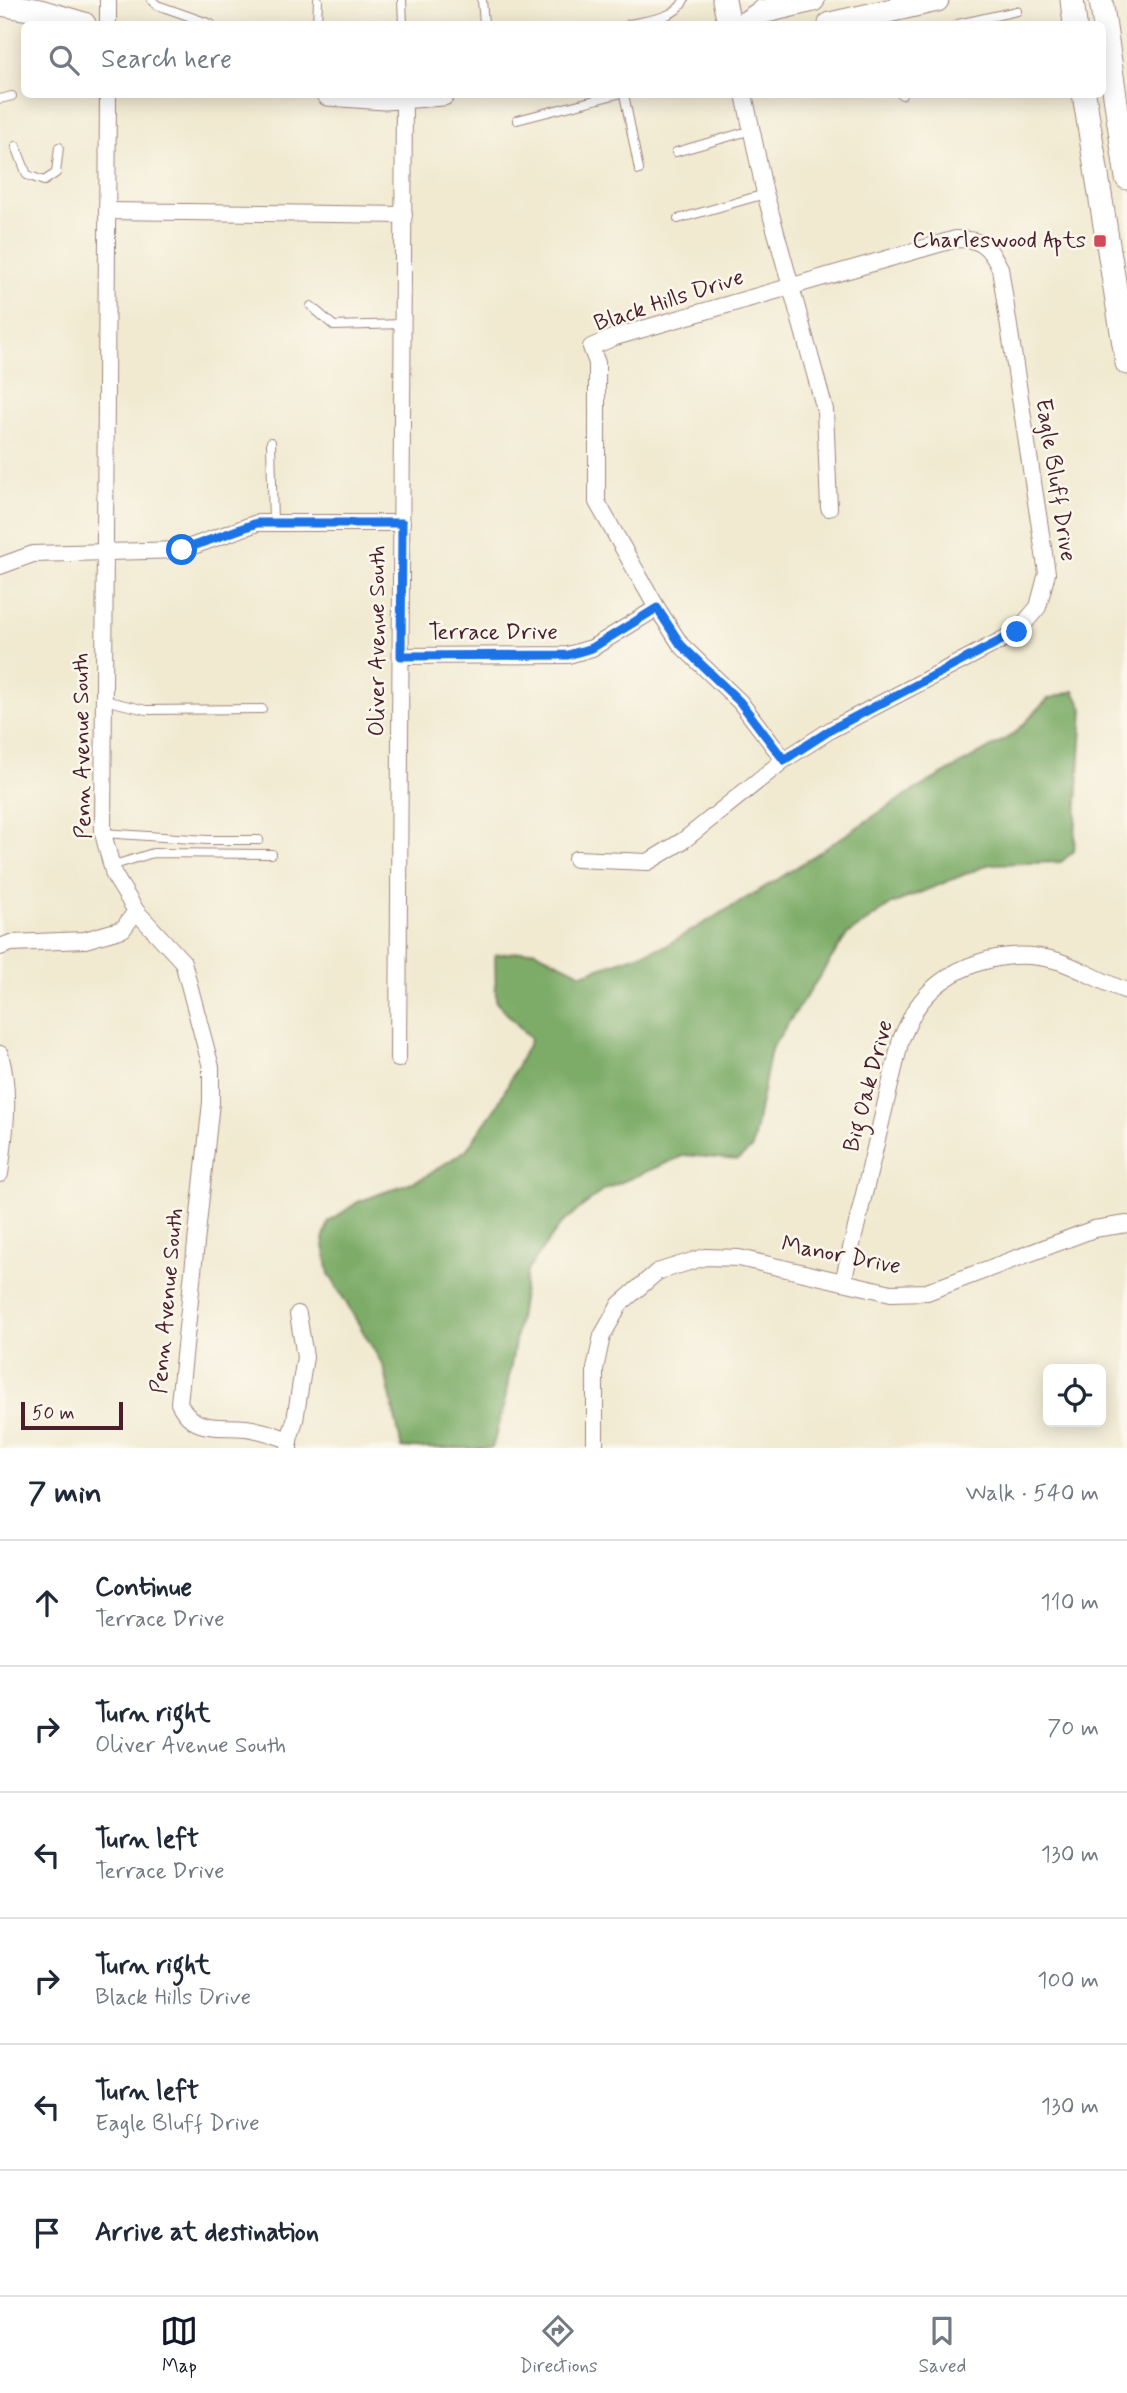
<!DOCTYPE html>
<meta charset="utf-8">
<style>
body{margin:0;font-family:Mynerve,sans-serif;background:#f2f2f3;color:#1f2937}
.controls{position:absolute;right:21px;bottom:21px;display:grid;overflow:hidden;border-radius:10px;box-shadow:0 4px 18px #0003}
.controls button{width:63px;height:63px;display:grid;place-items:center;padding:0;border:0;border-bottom:2px solid #e0e1e3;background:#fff;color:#1f2937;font:35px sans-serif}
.scale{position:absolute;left:21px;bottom:18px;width:102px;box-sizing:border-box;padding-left:7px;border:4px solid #4a1f2b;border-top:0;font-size:19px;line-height:24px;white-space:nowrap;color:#4a1f2b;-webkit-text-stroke:5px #fbf7ec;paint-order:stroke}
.stop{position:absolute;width:21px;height:21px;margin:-16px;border:5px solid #1a73e8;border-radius:50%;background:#fff}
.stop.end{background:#1a73e8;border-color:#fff;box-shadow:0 2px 7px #0008}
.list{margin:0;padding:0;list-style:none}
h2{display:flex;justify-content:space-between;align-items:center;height:91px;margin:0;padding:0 28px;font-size:30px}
h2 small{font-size:23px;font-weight:400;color:#747a83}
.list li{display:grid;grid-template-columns:46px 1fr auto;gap:21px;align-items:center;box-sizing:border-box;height:126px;padding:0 28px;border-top:2px solid #e0e1e3}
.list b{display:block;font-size:26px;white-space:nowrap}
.list p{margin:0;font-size:23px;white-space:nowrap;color:#747a83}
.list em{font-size:23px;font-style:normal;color:#747a83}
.icon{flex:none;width:38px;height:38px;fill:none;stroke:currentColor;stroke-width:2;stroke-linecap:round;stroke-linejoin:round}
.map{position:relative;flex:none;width:1127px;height:1448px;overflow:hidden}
.search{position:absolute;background:#fff;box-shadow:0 4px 18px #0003;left:21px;right:21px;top:21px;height:77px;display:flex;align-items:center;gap:18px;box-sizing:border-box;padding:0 24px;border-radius:10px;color:#747a83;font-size:26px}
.sheet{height:847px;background:#fff}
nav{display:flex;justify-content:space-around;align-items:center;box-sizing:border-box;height:98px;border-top:2px solid #e0e1e3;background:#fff;font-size:19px;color:#747a83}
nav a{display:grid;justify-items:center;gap:4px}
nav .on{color:#111827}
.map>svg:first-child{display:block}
.forest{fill:#7dac67;stroke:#646649;stroke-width:2}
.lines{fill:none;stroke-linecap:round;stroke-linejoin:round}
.lane-casing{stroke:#9e847e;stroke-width:10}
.street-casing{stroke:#9e847e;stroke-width:18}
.secondary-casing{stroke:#9e847e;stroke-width:25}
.lane{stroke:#fff;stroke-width:8}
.street{stroke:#fff;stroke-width:16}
.secondary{stroke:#fff;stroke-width:23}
.route{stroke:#1a73e8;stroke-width:9}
.poi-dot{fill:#d1495b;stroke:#fbf7ec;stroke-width:2.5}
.labels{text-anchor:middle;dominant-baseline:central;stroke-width:5;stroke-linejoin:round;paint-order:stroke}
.poi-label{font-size:23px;fill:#4a1f2b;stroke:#fbf7ec;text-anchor:end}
.street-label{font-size:23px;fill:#4a1f2b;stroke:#fbf7ec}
</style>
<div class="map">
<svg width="1127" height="1448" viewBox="0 0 1127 1448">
<rect width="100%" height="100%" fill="#fbf7ec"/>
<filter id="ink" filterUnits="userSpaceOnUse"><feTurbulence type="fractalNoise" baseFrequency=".0143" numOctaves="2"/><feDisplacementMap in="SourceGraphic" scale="14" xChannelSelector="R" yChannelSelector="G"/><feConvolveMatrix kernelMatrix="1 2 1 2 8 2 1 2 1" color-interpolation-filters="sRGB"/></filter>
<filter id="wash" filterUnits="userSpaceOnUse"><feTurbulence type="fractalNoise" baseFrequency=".00686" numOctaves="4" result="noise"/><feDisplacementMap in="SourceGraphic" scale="28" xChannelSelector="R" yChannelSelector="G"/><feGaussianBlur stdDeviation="1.57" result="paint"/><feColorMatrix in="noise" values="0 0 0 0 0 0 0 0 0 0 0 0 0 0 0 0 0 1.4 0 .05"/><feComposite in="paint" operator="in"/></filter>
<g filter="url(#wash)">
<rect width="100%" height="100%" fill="#f1ead1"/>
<!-- forest -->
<path class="forest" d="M1074 691 1083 709 1074 851 1061 862 990 864 892 904 847 935 771 1049 752 1148 738 1160 685 1155 603 1190 561 1224 527 1271 504 1406 492 1448H402L384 1367 329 1274 323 1239 329 1222 358 1202 423 1178 466 1150 497 1106 531 1039 496 1002 495 955 534 950 582 974 667 945 780 878 906 795 1014 734 1048 699Z"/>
</g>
<g filter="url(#ink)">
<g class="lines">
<defs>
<g id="lane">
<path d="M152 0 157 5 211 24"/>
<path d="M402 0 403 24"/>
<path d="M482 0 484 24"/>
<path d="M317 24 318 0"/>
<path d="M629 24C646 20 676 19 684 0"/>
<path d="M958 24 1017 11"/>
<path d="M624 94 639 170"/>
<path d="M902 94V95"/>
<path d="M0 99 12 96"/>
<path d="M517 120 618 94"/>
<path d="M16 146 27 175 44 181 56 173 59 147"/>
<path d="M676 152 752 130"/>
<path d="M678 219 765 194"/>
<path d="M311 306 334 326 403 324"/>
<path d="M271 442 273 523"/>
<path d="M104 700 146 710 262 709"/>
<path d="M103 833 207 840H259"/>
<path d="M111 866 153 853 272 854"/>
</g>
<g id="street">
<path d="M108 24V0"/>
<path d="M108 94 103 833 114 875 136 911 183 962 211 1067V1102L179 1403C195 1434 217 1425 246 1428 262 1430 275 1435 289 1440V1448"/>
<path d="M744 94 764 189 825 410 829 508"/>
<path d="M107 211 404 215"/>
<path d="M0 566 33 554 182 550 257 523H402"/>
<path d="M401 656 568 655 592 648 657 608"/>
<path d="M576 859 648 862 684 840 784 760 832 729 1017 632 1038 607 1047 573 1000 268C988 245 982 239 956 239L615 337 591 347 597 363V502L657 608 681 645 740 702 784 760"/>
<path d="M0 947 11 943 85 940 123 929 136 911"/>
<path d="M0 1054C11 1094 5 1132 0 1174"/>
<path d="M398 1059 404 98"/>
<path d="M843 1282 901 1039C906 1029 910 1019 915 1010 945 964 1007 946 1058 961 1082 969 1103 983 1127 991"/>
<path d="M289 1440 295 1420 305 1357 298 1314"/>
<path d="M595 1448V1369L602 1336 620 1304 657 1272 705 1257 739 1258 891 1293 927 1292 1094 1229 1127 1224"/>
</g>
<g id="secondary">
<path d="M724 0 729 24"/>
<path d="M1072 0 1075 24"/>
<path d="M1101 0 1127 178"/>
<path d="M0 4 40 11 84 24"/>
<path d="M744 24 762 12 813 0"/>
<path d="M830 24 937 0"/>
<path d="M328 94 384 98 443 94"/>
<path d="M1084 94 1127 363"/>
</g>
</defs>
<!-- lane casing -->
<use href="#lane" class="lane-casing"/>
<!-- street casing -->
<use href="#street" class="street-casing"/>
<!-- secondary casing -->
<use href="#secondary" class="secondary-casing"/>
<!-- lane -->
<use href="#lane" class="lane"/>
<!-- street -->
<use href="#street" class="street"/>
<!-- secondary -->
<use href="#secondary" class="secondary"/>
</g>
</g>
<g class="lines" filter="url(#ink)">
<!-- route -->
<path class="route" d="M182 550 257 523H402L401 656 568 655 592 648 657 608 681 645 740 702 784 760 832 729 1017 632"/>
</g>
<!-- markers -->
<rect class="poi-dot" x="1093" y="234" width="14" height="14" rx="3.5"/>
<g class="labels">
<!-- poi labels -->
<g class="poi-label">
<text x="1086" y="241">Charleswood Apts</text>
</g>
<!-- street labels -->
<g class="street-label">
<text transform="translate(669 301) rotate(-18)">Black Hills Drive</text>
<text transform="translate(1055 480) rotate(81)">Eagle Bluff Drive</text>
<text x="493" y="633">Terrace Drive</text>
<text transform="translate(378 641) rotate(-90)">Oliver Avenue South</text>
<text transform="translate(83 746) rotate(-91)">Penn Avenue South</text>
<text transform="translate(869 1086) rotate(-75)">Big Oak Drive</text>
<text transform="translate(841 1256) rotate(11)">Manor Drive</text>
<text transform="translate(168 1301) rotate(-85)">Penn Avenue South</text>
</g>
</g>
</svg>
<div class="controls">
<button><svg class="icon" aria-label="locate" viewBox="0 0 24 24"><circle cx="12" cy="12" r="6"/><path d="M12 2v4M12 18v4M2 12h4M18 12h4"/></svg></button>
</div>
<div class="scale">50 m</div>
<div class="stop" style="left:182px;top:550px"></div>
<div class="stop end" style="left:1017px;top:632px"></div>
<div class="search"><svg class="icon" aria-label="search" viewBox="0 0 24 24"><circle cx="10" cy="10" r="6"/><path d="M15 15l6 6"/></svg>Search here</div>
</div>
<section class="sheet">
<h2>7 min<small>Walk · 540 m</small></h2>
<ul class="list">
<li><svg class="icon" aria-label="ahead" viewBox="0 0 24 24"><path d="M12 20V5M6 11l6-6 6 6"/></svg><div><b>Continue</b><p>Terrace Drive</p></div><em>110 m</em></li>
<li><svg class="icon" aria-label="right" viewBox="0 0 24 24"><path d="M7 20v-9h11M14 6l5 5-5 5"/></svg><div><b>Turn right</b><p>Oliver Avenue South</p></div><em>70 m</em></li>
<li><svg class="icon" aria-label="left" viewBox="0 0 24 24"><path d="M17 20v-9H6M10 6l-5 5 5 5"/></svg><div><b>Turn left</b><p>Terrace Drive</p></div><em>130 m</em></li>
<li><svg class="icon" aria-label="right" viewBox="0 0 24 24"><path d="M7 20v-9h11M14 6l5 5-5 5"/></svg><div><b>Turn right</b><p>Black Hills Drive</p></div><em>100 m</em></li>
<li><svg class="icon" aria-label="left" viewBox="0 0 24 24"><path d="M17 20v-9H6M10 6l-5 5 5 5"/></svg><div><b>Turn left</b><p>Eagle Bluff Drive</p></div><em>130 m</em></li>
<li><svg class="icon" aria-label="arrive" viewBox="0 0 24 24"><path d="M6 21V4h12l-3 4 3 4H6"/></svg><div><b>Arrive at destination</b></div></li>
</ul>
</section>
<nav>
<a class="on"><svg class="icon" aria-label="map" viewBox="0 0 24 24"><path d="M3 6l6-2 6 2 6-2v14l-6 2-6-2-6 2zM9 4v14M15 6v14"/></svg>Map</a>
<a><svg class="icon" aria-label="directions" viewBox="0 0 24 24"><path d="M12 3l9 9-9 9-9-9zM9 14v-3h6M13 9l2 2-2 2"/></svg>Directions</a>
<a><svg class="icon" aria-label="saved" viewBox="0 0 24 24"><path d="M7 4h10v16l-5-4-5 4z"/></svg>Saved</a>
</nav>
